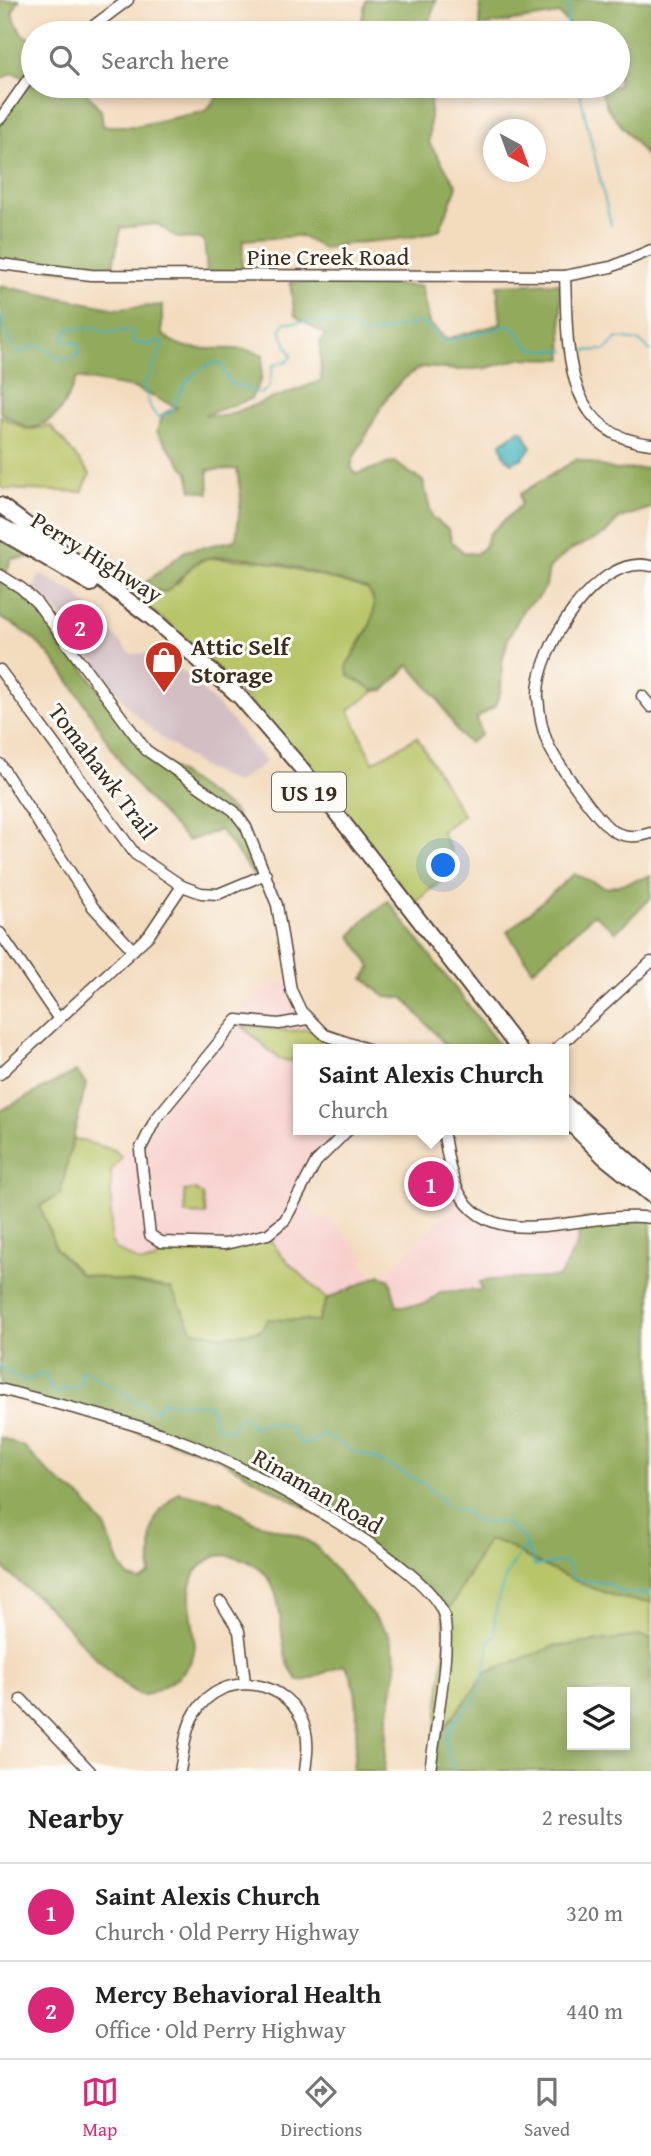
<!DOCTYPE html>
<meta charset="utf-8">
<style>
body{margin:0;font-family:"Gentium Book Plus",serif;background:#f6f6f6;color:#222}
.controls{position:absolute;right:21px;bottom:21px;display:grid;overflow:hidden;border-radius:0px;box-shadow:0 4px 10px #0003}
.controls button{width:63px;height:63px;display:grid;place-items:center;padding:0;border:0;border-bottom:2px solid #e0e0e0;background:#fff;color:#222;font:35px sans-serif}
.compass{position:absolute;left:483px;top:119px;width:63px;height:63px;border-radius:50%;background:#fff;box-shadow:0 4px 10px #0003;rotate:139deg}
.you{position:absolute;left:444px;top:866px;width:24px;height:24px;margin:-18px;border:5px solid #fff;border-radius:50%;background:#1a73e8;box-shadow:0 0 0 10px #1a73e833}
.badge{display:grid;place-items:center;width:46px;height:46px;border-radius:50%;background:#db2777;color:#fff;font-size:23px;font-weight:700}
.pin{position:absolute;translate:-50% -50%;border:4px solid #fff;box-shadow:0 2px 7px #0006}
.popup{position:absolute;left:293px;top:1044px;width:276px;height:91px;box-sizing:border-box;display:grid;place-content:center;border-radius:0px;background:#fff;filter:drop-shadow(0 2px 5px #0005);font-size:23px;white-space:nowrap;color:#767676}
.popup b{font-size:26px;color:#222}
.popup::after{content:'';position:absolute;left:50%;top:100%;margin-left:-14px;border:14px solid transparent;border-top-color:#fff}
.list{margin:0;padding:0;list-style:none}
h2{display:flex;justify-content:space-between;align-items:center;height:91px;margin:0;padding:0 28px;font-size:30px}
h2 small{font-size:23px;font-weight:400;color:#767676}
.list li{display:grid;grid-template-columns:46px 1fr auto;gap:21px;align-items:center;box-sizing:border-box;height:98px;padding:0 28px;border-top:2px solid #e0e0e0}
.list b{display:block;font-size:26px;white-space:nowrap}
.list p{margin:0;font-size:23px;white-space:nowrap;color:#767676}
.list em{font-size:23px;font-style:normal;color:#767676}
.icon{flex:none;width:38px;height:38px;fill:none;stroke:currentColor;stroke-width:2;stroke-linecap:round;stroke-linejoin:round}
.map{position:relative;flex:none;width:651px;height:1771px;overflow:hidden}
.search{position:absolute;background:#fff;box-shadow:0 4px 10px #0003;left:21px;right:21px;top:21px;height:77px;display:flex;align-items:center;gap:18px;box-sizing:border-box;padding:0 24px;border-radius:38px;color:#767676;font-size:26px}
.sheet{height:287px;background:#fff}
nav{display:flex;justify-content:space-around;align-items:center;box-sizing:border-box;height:98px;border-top:2px solid #e0e0e0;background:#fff;font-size:19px;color:#767676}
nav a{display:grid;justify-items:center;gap:4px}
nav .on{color:#db2777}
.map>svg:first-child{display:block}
.built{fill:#f7d0cc}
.industrial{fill:#d2bec3}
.green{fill:#b8c568;stroke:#7a7843;stroke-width:2}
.forest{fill:#92aa5c;stroke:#666a3d;stroke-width:2;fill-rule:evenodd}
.water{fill:#40b1b9;stroke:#3e6e6c;stroke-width:2}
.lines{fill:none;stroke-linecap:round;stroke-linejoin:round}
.stream{stroke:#40b1b9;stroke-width:2}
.minor-casing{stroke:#574536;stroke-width:13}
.major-casing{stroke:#574536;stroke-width:16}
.highway-casing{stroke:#574536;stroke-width:18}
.minor{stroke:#fff;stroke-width:10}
.major{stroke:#fff;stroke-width:12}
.highway{stroke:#fff;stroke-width:14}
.labels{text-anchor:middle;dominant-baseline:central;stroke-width:6;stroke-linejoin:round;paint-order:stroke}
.shield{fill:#fdfcf7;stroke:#75695f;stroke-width:2}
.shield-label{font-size:23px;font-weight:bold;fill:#3b2a1e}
.street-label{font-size:24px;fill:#3b2a1e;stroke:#fdfcf7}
.poi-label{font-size:24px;font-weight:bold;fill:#3b2a1e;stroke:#fdfcf7;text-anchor:start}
</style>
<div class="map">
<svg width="651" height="1771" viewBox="0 0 651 1771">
<rect width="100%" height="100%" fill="#fdfcf7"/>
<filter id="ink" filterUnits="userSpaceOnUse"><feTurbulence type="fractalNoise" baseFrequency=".0143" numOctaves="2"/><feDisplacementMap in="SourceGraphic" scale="14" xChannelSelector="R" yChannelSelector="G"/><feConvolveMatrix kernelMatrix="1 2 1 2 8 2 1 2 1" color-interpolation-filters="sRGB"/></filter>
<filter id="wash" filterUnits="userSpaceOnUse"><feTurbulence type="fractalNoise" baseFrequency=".00686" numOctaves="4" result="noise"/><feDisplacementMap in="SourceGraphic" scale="28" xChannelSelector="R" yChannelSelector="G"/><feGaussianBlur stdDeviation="1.57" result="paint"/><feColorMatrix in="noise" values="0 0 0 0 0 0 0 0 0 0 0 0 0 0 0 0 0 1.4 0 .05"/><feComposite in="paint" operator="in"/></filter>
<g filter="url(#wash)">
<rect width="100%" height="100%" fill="#f3dbbe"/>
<!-- built -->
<g class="built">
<path d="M290 981 314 1027 367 1049H298V1130H348L326 1151 298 1195 322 1220 327 1216 366 1257 361 1262 375 1277 327 1299 282 1256 269 1238 248 1246 221 1250 164 1251 148 1263H141L116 1249 111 1241V1170L121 1157 114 1150H140L155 1120 254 998 267 988Z"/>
<path d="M457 1187 463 1199 498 1225 583 1219 576 1247 559 1277 526 1281 488 1280 483 1290 440 1292 431 1302 422 1305 397 1306 394 1288 384 1277 433 1227Z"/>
</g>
<!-- industrial -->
<path class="industrial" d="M40 574 75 593 131 654 160 653 174 663 226 714 266 762 236 783 205 769 159 736 131 710 50 602 33 590Z"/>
<!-- green -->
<g class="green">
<path d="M0 416 28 430 51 426 90 474 82 492 5 489 0 486Z"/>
<path d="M207 558 265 561 367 589C394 616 345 647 348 675L375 691 349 710 373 762 417 737 463 815 441 831 458 866 414 904C329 794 249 684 137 599L145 583 148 589 177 584 193 565Z"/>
<path d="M242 1026 290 1031 309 1029 329 1042 350 1049H298V1062L279 1059Z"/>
<path d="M72 1138 114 1150 122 1157 111 1171V1241L116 1249 141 1263 154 1261 164 1251 221 1250 248 1246 269 1238 282 1256 327 1299 318 1321 225 1336 192 1331 171 1289 80 1274 56 1249 40 1206 60 1193Z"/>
<path d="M195 1190 203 1195 206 1215 186 1214 184 1191Z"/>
<path d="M499 1540C533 1562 611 1603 651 1602V1639L641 1636 553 1647 487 1672 443 1729H436L446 1640 443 1612 450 1608 487 1541Z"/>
</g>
<!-- forest -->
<g class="forest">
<path d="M0 0H19L12 13 21 33 33 40V86H81L101 110 103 126H136L205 111 227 86H237L247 94 302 95 326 86H431L429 143 457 186 440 229C403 245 362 237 324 249L301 236 243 240 242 272H207L204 239 177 238 157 224 121 228 111 275 0 264V119L27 79 14 73 0 79Z"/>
<path d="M366 0H436L426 33H359Z"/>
<path d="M480 0H651V162L608 109 599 86H618V33H577L559 14 480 26Z"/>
<path d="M290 282 421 286 429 323 446 339 501 324 497 285 560 283 563 359 523 358 486 368 458 370 422 367C393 380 379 410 366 436 360 447 353 454 351 467L356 474 394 462 423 481 432 517 448 529 452 542 463 552 476 554 484 547 489 534 521 505 520 494 577 459 616 470 651 468V508L620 518 604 535 572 549 549 568 546 586 538 598 524 608 508 639 502 662 501 690 495 706 477 718 481 735 469 743 459 734 437 697 409 665 385 690 375 691 348 675 347 664C360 645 387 609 367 589 320 576 257 551 208 558 189 561 180 582 166 592L148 589 145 583 185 551 236 540 241 498 237 469 208 470 209 493 192 490 188 473 157 432 163 414 177 407 134 388 77 378C63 406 62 420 29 429L0 412V286L117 309 162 305V334C194 362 228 339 263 355L261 379 251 399 204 415 224 416 321 381 320 343 326 335 295 316Z"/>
<path d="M0 539 32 557 11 559 5 577 21 588 146 750 234 811 266 874 256 878 220 830 188 841C170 822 150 803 134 782 96 731 61 642 0 618Z"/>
<path d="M574 874 607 888 651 876V898L616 932 594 914 533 970 507 932Z"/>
<path d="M388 901 502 1049H449L404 998 385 997 364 978 371 967 351 936 366 918Z"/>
<path d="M76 1071 86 1084 60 1194 40 1206 56 1249 80 1274 171 1289 193 1331 225 1336 260 1331 268 1319 318 1321 327 1299 380 1275 390 1280 397 1306C416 1306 427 1307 440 1292L482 1290 479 1282C499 1277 535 1280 559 1277L576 1247 583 1219 651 1218V1602C615 1603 555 1572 522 1555 509 1548 503 1540 487 1541L450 1608 443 1612 432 1594 347 1531 210 1454 0 1389V1111Z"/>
<path d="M0 1437 24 1447 53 1477 83 1499 105 1527 120 1565 130 1578 141 1581 150 1574C154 1531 143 1522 179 1492L222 1502 254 1522 296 1535 315 1545 389 1635 397 1663 387 1725 384 1771H353C355 1741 364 1691 345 1665 328 1668 317 1680 299 1681 266 1649 302 1575 236 1557 217 1552 208 1558 195 1573 190 1579 191 1585 190 1593 189 1612 197 1635 194 1651 191 1675 162 1687 144 1696 116 1688 70 1627 45 1604 31 1591 14 1579 0 1565Z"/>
<path d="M641 1636 651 1639V1771H430L436 1729H444L487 1672 553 1647ZM572 1692H625V1745H572Z"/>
</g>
<!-- water -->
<path class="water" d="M520 430 524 432 531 447 523 458 511 463 504 456 501 443Z"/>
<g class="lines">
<!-- stream -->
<g class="stream">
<path d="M566 33 569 0"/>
<path d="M578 86 611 225"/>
<path d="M0 313C5 328 5 342 20 353L39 345 60 360 78 356 79 343 66 341 63 336 70 328H97L105 333 129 330 133 334 132 342 147 345 160 341 163 343 150 377 143 384 151 409 158 417 172 412C179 390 194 363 221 363L229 383 261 394 269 387 273 365 287 362 292 356 280 330 285 322C309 323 347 318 363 336L421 322 444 342 511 325 531 349 566 351"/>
<path d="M575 351 606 350 617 338 639 341 651 351"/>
<path d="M0 1365 7 1373 25 1381 44 1373 53 1391 59 1393 65 1388 77 1387 82 1382 79 1374 84 1370 153 1411 158 1410 160 1402 207 1404 214 1411 213 1422 224 1430 232 1429 235 1421 245 1418 251 1421 252 1428 266 1422 287 1427 302 1444 309 1443 323 1434 359 1455 366 1454 425 1484 447 1507 465 1511C478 1528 487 1520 505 1523L523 1538 535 1566 564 1562 569 1565 573 1579 608 1583C618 1595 637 1594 651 1593"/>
<path d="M454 1771C432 1725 462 1722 480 1690 483 1683 488 1650 489 1641L495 1636C492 1610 504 1567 526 1548"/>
</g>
</g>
</g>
<g filter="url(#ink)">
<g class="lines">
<defs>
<g id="minor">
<path d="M84 33 128 0"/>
<path d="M0 119 33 72"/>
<path d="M0 264 91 275 565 276 611 267 651 250"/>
<path d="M565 276C568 344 561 435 651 444"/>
<path d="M651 566C597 552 536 651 538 697 539 712 542 730 548 744 555 760 601 826 615 832 627 838 639 837 651 833"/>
<path d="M0 575 21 588 37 603 146 750 234 811 246 827 277 905 291 990 301 1011 325 1035 367 1049"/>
<path d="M0 670 135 854 182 886 201 893 218 894 266 874"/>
<path d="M642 696 651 707"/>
<path d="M0 764 93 907 133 950"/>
<path d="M0 933 58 1018"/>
<path d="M307 1019 279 1024 237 1020 155 1120 140 1150 150 1235 161 1242 225 1244 268 1234 285 1220 316 1162 348 1130"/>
<path d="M556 1049 651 962"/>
<path d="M0 1074 149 935 182 886"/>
<path d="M443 1130C447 1151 449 1173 459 1192 493 1258 590 1208 651 1218"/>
<path d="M0 1389C63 1406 128 1420 189 1444 243 1466 423 1561 443 1613 453 1639 434 1738 430 1771"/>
<path d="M221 1602 239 1631 245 1683"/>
<path d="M21 1699 90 1771"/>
<path d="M180 1771C184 1752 184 1731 195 1713 222 1668 290 1678 305 1728 309 1742 307 1756 305 1771"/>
</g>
<path id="major" d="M0 524 61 557"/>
<g id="highway">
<path d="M0 505 152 618 240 697 302 769 519 1049"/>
<path d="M0 531 91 584"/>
<path d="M564 1103 651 1181"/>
<path d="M564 1117 604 1157 651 1195"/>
</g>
</defs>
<!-- minor casing -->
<use href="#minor" class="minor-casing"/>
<!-- major casing -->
<use href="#major" class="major-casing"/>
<!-- highway casing -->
<use href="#highway" class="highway-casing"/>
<!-- minor -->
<use href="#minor" class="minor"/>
<!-- major -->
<use href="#major" class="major"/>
<!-- highway -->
<use href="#highway" class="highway"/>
</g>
</g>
<!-- icons -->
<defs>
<symbol id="shop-pin" viewBox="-11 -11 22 30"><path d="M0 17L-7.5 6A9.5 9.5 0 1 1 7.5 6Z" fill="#c8321e" stroke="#fdfcf7"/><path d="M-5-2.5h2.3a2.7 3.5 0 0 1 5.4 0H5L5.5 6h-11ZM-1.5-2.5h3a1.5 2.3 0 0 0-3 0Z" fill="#fff"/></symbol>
</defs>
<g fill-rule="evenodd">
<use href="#shop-pin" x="142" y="638" width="44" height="60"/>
</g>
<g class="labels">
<!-- shield labels -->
<rect class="shield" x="272" y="772.5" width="74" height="39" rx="5"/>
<g class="shield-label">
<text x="309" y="792">US 19</text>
</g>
<!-- street labels -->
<g class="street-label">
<text x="328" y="256">Pine Creek Road</text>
<text transform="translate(97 557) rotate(32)">Perry Highway</text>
<text transform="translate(103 771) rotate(53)">Tomahawk Trail</text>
<text transform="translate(318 1491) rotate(30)">Rinaman Road</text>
</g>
<!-- poi labels -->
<g class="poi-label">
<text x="191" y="646">Attic Self<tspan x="191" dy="28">Storage</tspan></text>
</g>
</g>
</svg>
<div class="controls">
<button><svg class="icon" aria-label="layers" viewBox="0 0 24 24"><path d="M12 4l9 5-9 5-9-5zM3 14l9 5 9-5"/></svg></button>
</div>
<svg class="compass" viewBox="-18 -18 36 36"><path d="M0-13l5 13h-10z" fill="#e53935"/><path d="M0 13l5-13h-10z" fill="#767676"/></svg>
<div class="you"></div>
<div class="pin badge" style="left:431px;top:1184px">1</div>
<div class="popup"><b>Saint Alexis Church</b>Church</div>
<div class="pin badge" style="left:80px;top:627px">2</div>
<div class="search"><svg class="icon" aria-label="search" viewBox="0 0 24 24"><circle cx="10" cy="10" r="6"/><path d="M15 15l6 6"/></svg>Search here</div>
</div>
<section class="sheet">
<h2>Nearby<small>2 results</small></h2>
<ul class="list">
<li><span class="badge">1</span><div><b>Saint Alexis Church</b><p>Church · Old Perry Highway</p></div><em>320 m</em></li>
<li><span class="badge">2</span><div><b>Mercy Behavioral Health</b><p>Office · Old Perry Highway</p></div><em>440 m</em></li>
</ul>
</section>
<nav>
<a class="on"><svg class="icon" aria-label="map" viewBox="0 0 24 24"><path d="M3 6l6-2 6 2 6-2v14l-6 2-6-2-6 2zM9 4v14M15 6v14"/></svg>Map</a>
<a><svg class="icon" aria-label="directions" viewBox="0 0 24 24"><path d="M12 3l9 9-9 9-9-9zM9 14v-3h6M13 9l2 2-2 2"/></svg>Directions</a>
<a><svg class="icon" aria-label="saved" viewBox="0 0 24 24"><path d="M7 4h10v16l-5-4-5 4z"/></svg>Saved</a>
</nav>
